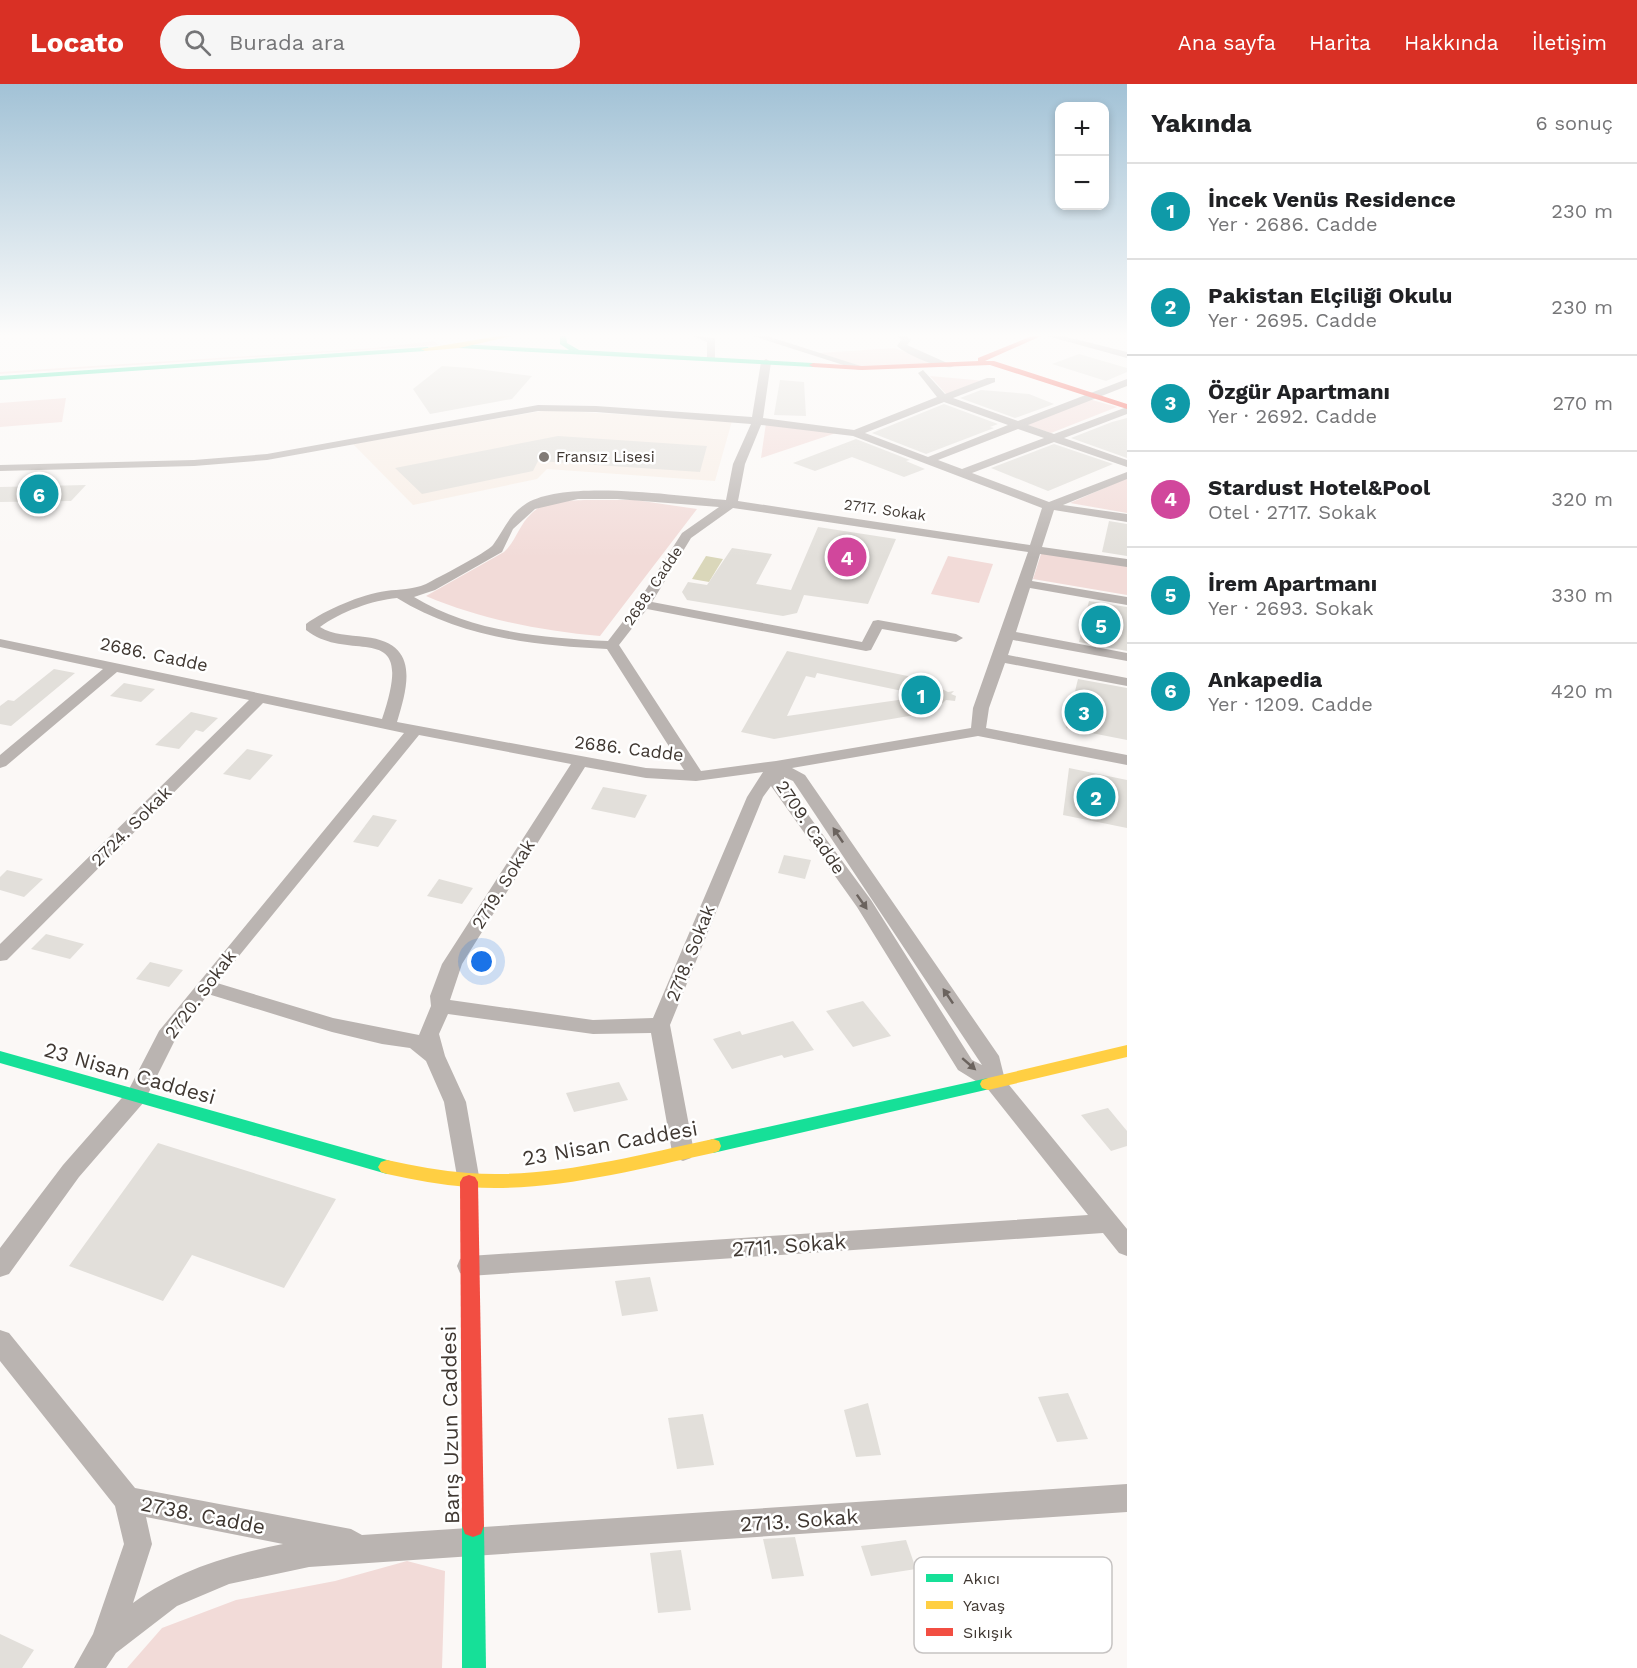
<!DOCTYPE html>
<html lang="tr">
<meta charset="utf-8">
<style>
body{margin:0;font-family:"Work Sans",sans-serif;background:#f6f6f6;color:#202124}
.controls{position:absolute;right:18px;top:18px;display:grid;overflow:hidden;border-radius:12px;box-shadow:0 3px 9px #0003}
.controls button{width:54px;height:54px;display:grid;place-items:center;padding:0;border:0;border-bottom:2px solid #e0e0e0;background:#fff;color:#202124;font:30px sans-serif}
.you{position:absolute;left:482px;top:878px;width:21px;height:21px;margin:-15px;border:4px solid #fff;border-radius:50%;background:#1a73e8;box-shadow:0 0 0 9px #1a73e833}
.badge{display:grid;place-items:center;width:39px;height:39px;border-radius:50%;background:#d93025;color:#fff;font-size:20px;font-weight:700}
.pin{position:absolute;translate:-50% -50%;border:3px solid #fff;box-shadow:0 2px 6px #0006}
.list{margin:0;padding:0;list-style:none}
h2{display:flex;justify-content:space-between;align-items:center;height:78px;margin:0;padding:0 24px;font-size:26px}
h2 small{font-size:20px;font-weight:400;color:#757577}
.list li{display:grid;grid-template-columns:39px 1fr auto;gap:18px;align-items:center;box-sizing:border-box;height:96px;padding:0 24px;border-top:2px solid #e0e0e0}
.list b{display:block;font-size:22px;white-space:nowrap}
.list p{margin:0;font-size:20px;white-space:nowrap;color:#757577}
.list em{font-size:20px;font-style:normal;color:#757577}
.icon{flex:none;width:33px;height:33px;fill:none;stroke:currentColor;stroke-width:2;stroke-linecap:round;stroke-linejoin:round}
.map{position:relative;flex:none;width:1127px;height:1584px;overflow:hidden}
header{display:flex;align-items:center;gap:36px;box-sizing:border-box;height:84px;padding:0 30px;background:#d93025;color:#fff}
header strong{font-size:28px}
nav{display:flex;gap:33px;margin-inline-start:auto;font-size:21px}
.search{width:420px;height:54px;background:#f6f6f6;display:flex;align-items:center;gap:15px;box-sizing:border-box;padding:0 21px;border-radius:33px;color:#757577;font-size:22px}
main{display:flex}
aside{flex:1;background:#fff}
.map>svg:first-child{display:block}
.built{fill:#f8eee6}
.green{fill:#f2dbd8}
.water{fill:#dad7ba}
.building{fill:#e2dfda;fill-rule:evenodd}
.lines{fill:none;stroke-linecap:round;stroke-linejoin:round}
.street{fill:#bab4b1;fill-rule:evenodd}
.fast{fill:#16e098;fill-rule:evenodd}
.slow{fill:#ffcf43;fill-rule:evenodd}
.jam{fill:#f24e42;fill-rule:evenodd}
.oneway{fill:#6b635e}
.poi-dot{fill:#817b77;stroke:#fff;stroke-width:2}
.labels{text-anchor:middle;dominant-baseline:central;stroke-width:5;stroke-linejoin:round;paint-order:stroke}
.far-poi-label{font-size:15px;fill:#403832;stroke:#fff;text-anchor:start}
.far-street-label{font-size:15px;fill:#403832;stroke:#fff}
.street-label{font-size:18px;fill:#403832;stroke:#fff}
.near-street-label{font-size:21px;fill:#403832;stroke:#fff}
.key{fill:#fff;stroke:#c6c3c2;stroke-width:1.5}
.key-label{font-size:16px;fill:#403832}
</style>
<header>
<strong>Locato</strong>
<div class="search"><svg class="icon" aria-label="search" viewBox="0 0 24 24"><circle cx="10" cy="10" r="6"/><path d="M15 15l6 6"/></svg>Burada ara</div>
<nav><a>Ana sayfa</a><a>Harita</a><a>Hakkında</a><a>İletişim</a></nav>
</header>
<main>
<div class="map">
<svg width="1127" height="1584" viewBox="0 0 1127 1584">
<rect width="100%" height="100%" fill="#fbf8f6"/>
<!-- built -->
<path class="built" d="M547 326 732 337 715 397 547 385 537 395 413 421 353 360Z"/>
<!-- green -->
<g class="green">
<path d="M434 257 439 261 0 290V288L374 264Z"/>
<path d="M895 264 942 282H858L819 269Z"/>
<path d="M930 292 986 297 946 310Z"/>
<path d="M66 314 62 338 0 343V319Z"/>
<path d="M1089 315 1117 323 1051 349 1024 340Z"/>
<path d="M766 339 836 349 761 374Z"/>
<path d="M1127 394V429L1070 419Z"/>
<path d="M584 416H635L697 425 600 552C541 547 480 535 426 512L504 468C516 457 519 441 531 430 544 416 567 417 584 416Z"/>
<path d="M1042 467 1127 481V511L1033 495Z"/>
<path d="M948 472 993 480 979 519 931 510Z"/>
<path d="M407 1477 445 1487 442 1584H127L162 1544 236 1516 335 1497Z"/>
</g>
<!-- water -->
<path class="water" d="M706 472 723 475 709 498 692 495Z"/>
<!-- building -->
<g class="building">
<path d="M1079 270 1127 284V288L1106 297 1052 280Z"/>
<path d="M442 282 470 284 532 292 512 315 430 330 413 305Z"/>
<path d="M780 296 804 298 806 332 774 331Z"/>
<path d="M981 306 1029 310 1054 320 1015 334 960 314Z"/>
<path d="M944 320 998 340 990 343 994 344 926 370 872 349Z"/>
<path d="M1127 334V374L1071 354 1112 338Z"/>
<path d="M558 352 707 362 700 388 538 377 533 387 422 410 395 384Z"/>
<path d="M856 355 910 376 906 377 925 385 904 393 852 373 815 387 793 379Z"/>
<path d="M1054 360 1113 380 1048 407 991 384Z"/>
<path d="M86 401 71 417 0 418V403Z"/>
<path d="M1109 437 1127 440V472L1102 468Z"/>
<path d="M818 443 896 455 868 520 804 511 797 529 783 532 687 516 682 508 688 498 707 501 732 464 772 470 756 500 791 506Z"/>
<path d="M1089 517 1127 523V567L1079 558Z"/>
<path d="M787 567 922 595 948 608 954 607 951 610 956 612 955 617 946 616 935 626 915 631 774 655 741 648ZM817 589 926 612 787 632 806 592 815 594Z"/>
<path d="M54 585 75 589 11 642 0 640V622L8 616 14 617Z"/>
<path d="M1078 595 1127 604V656L1066 644Z"/>
<path d="M124 599 155 605 141 618 110 612Z"/>
<path d="M191 628 218 634 203 648 196 646 179 665 155 661Z"/>
<path d="M247 665 273 671 250 696 223 690Z"/>
<path d="M1069 684 1127 696V744L1063 731Z"/>
<path d="M603 703 647 711 635 734 591 725Z"/>
<path d="M373 731 397 736 378 763 353 758Z"/>
<path d="M784 771 811 776 805 795 778 789Z"/>
<path d="M7 786 43 795 24 813 0 806V793Z"/>
<path d="M439 795 473 804 462 820 427 812Z"/>
<path d="M46 850 84 860 70 875 31 865Z"/>
<path d="M150 878 183 886 169 903 136 895Z"/>
<path d="M863 917 891 952 853 963 826 927Z"/>
<path d="M793 937 814 966 784 974 782 971 732 985 713 955 740 947 742 951Z"/>
<path d="M619 998 628 1016 574 1028 566 1009Z"/>
<path d="M1108 1024 1127 1047V1062L1111 1067 1081 1031Z"/>
<path d="M158 1059 336 1115 284 1204 192 1171 163 1217 69 1182Z"/>
<path d="M650 1193 658 1227 622 1232 615 1197Z"/>
<path d="M1068 1309 1088 1355 1057 1358 1038 1313Z"/>
<path d="M868 1319 881 1371 856 1373 844 1326Z"/>
<path d="M703 1330 714 1381 677 1385 668 1334Z"/>
<path d="M795 1453 804 1492 772 1495 763 1455Z"/>
<path d="M906 1456 916 1485 871 1492 861 1462Z"/>
<path d="M681 1466 691 1526 658 1529 650 1469Z"/>
<path d="M0 1550 34 1566 22 1584H0Z"/>
</g>
<g class="lines">
<!-- street -->
<g class="street">
<path d="M693 252 715 254V277L707 275V258Z"/>
<path d="M753 252H767L867 284 859 286Z"/>
<path d="M897 252H907L911 256 907 261 954 282C945 288 905 270 897 262L901 256Z"/>
<path d="M1047 252H1063L1127 268V274Z"/>
<path d="M766 275 771 278 763 334 854 346 937 313 918 289 923 286 945 310 987 294H995V298L953 314 1018 337 1127 295V302L1028 341 1054 350 1127 323V330L1064 354 1127 376V383L1054 358 972 389 1049 418 1127 388V395L1063 421 1127 430V438L1054 426 1042 463 1127 475V483L1040 470 1032 497 1127 513V521L1030 504 1016 548 1127 569V577L1013 556 1008 571 1127 594V602L1005 579 989 624 986 644 1127 671V681L978 652 792 684 805 691 999 972 1005 996 1127 1145V1172L1119 1169 1103 1149 469 1192 460 1189 457 1182 460 1175 469 1172 1088 1131 987 1004 958 986 857 823 771 702 763 713 670 941 694 1068 691 1074 683 1077 675 1074 672 1068 651 949 593 950 448 930 439 950 445 972 466 1018 480 1098 477 1105 469 1107 461 1105 458 1098 444 1018 426 977 410 964 382 960 332 948 208 910 175 956 144 1018 79 1093 9 1190 0 1193V1164L63 1081 128 1007 159 947 404 649 263 619 7 876 0 877V860L249 616 117 588 6 682 0 684V671L103 585 0 563V555L382 635C418 530 351 582 306 546V540C325 526 362 510 386 507 400 505 412 506 426 500 437 494 486 469 493 461 504 446 508 431 527 419 568 395 677 412 726 416L733 380 751 340 596 328 538 327 267 376 194 382 0 387V381L194 376 267 370 538 321 596 322 752 333 761 278ZM944 318 1008 341 928 373 865 349ZM761 341 853 352 1042 424 1030 461 738 417 745 380ZM1018 345 1044 354 962 385 938 376ZM578 415H617L719 423 682 449 638 518 608 557C543 554 471 548 414 513L435 506 502 468 513 445 535 425ZM733 424 1028 468 973 624 971 644 776 677 701 687 619 561 647 525 866 567 871 566 882 545 956 558 963 554 956 550 878 536 873 537 862 558 652 518 691 454ZM397 514C460 553 535 562 607 565L684 686 646 684 397 638C409 599 419 559 365 553 349 551 333 551 320 543 340 528 373 516 397 514ZM419 651 571 680 442 880 430 912 431 922 419 951 333 934 217 899ZM585 683 646 694 696 697 763 688 747 713 653 934 593 936 450 916 462 880ZM784 693 793 697 982 981 972 976 871 816 784 698Z"/>
<path d="M0 1246 9 1249 135 1404 351 1445 362 1451 1127 1400V1428L309 1483 229 1500 177 1522 116 1569 106 1584H74L93 1550 124 1460 115 1422 0 1277ZM146 1433 283 1460C229 1471 178 1486 133 1519L152 1460Z"/>
</g>
<!-- fast -->
<g class="fast">
<path d="M560 252H566L567 259 579 266 813 279 817 281 813 283 459 264 455 262 459 260 569 266 560 260Z"/>
<path d="M428 263 429 265 425 267 0 296V292Z"/>
<path d="M0 967 387 1076 393 1078 396 1083 393 1088 387 1090 0 979Z"/>
<path d="M988 994 994 996 996 1000 994 1004 713 1069 707 1067 705 1062 707 1057 713 1055Z"/>
<path d="M473 1431 481 1434 484 1442 486 1584H462V1442L465 1434Z"/>
</g>
<!-- slow -->
<g class="slow">
<path d="M499 252H512L459 264 425 267 421 265Z"/>
<path d="M1127 961V973L988 1006 982 1004 980 1000 982 996 988 994Z"/>
<path d="M713 1055 719 1057 721 1062 719 1067 713 1069C633 1086 550 1109 468 1103 441 1101 414 1096 387 1090L381 1088 378 1083 381 1078 387 1076C414 1082 441 1087 468 1089 550 1095 633 1072 713 1055Z"/>
</g>
<!-- jam -->
<g class="jam">
<path d="M1032 252H1041L985 277H994L1127 320V325L990 281 862 286 813 283 809 281 813 279 862 282 978 277V274Z"/>
<path d="M469 1091 475 1093 478 1098 484 1442 481 1450 473 1453 465 1450 462 1442 460 1098 463 1093Z"/>
</g>
</g>
<!-- one-way arrows -->
<defs><path id="oneway-solid" d="M-6-.8H1V-3.2L6.5 0L1 3.2V.8H-6Z" transform="scale(1.5)"/></defs>
<g class="oneway">
<use href="#oneway-solid" transform="translate(838 751) rotate(-124)"/>
<use href="#oneway-solid" transform="translate(862 818) rotate(55)"/>
<use href="#oneway-solid" transform="translate(948 912) rotate(-124)"/>
<use href="#oneway-solid" transform="translate(969 980) rotate(41)"/>
</g>
<!-- sky -->
<linearGradient id="sky" x2="0" y2="1"><stop stop-color="#a2c2d6"/><stop offset="0.53" stop-color="#fdfcfb"/><stop offset="1" stop-color="#fdfcfb" stop-opacity="0"/></linearGradient>
<rect width="1127" height="474" fill="url(#sky)"/>
<!-- markers -->
<circle class="poi-dot" cx="544" cy="373" r="6"/>
<g class="labels">
<!-- far-poi labels -->
<g class="far-poi-label">
<text x="556" y="373">Fransız Lisesi</text>
</g>
<!-- far-street labels -->
<g class="far-street-label">
<text transform="translate(885 426) rotate(8)">2717. Sokak</text>
<text transform="translate(653 502) rotate(-56)">2688. Cadde</text>
</g>
<!-- street labels -->
<g class="street-label">
<text transform="translate(154 570) rotate(12)">2686. Cadde</text>
<text transform="translate(629 664) rotate(7)">2686. Cadde</text>
<text transform="translate(131 742) rotate(-45)">2724. Sokak</text>
<text transform="translate(811 743) rotate(56)">2709. Cadde</text>
<text transform="translate(503 800) rotate(-58)">2719. Sokak</text>
<text transform="translate(690 869) rotate(-68)">2718. Sokak</text>
<text transform="translate(200 910) rotate(-53)">2720. Sokak</text>
</g>
<!-- near-street labels -->
<g class="near-street-label">
<text transform="translate(130 989) rotate(16)">23 Nisan Caddesi</text>
<text transform="translate(610 1059) rotate(-10)">23 Nisan Caddesi</text>
<text transform="translate(789 1161) rotate(-4)">2711. Sokak</text>
<text transform="translate(450 1341) rotate(-91)">Barış Uzun Caddesi</text>
<text transform="translate(203 1431) rotate(11)">2738. Cadde</text>
<text transform="translate(799 1436) rotate(-4)">2713. Sokak</text>
</g>
</g>
<!-- legend -->
<rect x="914" y="1473" width="198" height="96" rx="9" class="key"/>
<rect x="926" y="1490" width="27" height="8" fill="#16e098"/>
<rect x="926" y="1517" width="27" height="8" fill="#ffcf43"/>
<rect x="926" y="1544" width="27" height="8" fill="#f24e42"/>
<g class="key-label">
<text x="963" y="1500">Akıcı</text>
<text x="963" y="1527">Yavaş</text>
<text x="963" y="1554">Sıkışık</text>
</g>
</svg>
<div class="controls">
<button>+</button>
<button>−</button>
</div>
<div class="you"></div>
<div class="pin badge" style="left:921px;top:611px;background:#0f9aa8">1</div>
<div class="pin badge" style="left:1096px;top:713px;background:#0f9aa8">2</div>
<div class="pin badge" style="left:1084px;top:628px;background:#0f9aa8">3</div>
<div class="pin badge" style="left:847px;top:473px;background:#d1479c">4</div>
<div class="pin badge" style="left:1101px;top:541px;background:#0f9aa8">5</div>
<div class="pin badge" style="left:39px;top:410px;background:#0f9aa8">6</div>
</div>
<aside>
<h2>Yakında<small>6 sonuç</small></h2>
<ul class="list">
<li><span class="badge" style="background:#0f9aa8">1</span><div><b>İncek Venüs Residence</b><p>Yer · 2686. Cadde</p></div><em>230 m</em></li>
<li><span class="badge" style="background:#0f9aa8">2</span><div><b>Pakistan Elçiliği Okulu</b><p>Yer · 2695. Cadde</p></div><em>230 m</em></li>
<li><span class="badge" style="background:#0f9aa8">3</span><div><b>Özgür Apartmanı</b><p>Yer · 2692. Cadde</p></div><em>270 m</em></li>
<li><span class="badge" style="background:#d1479c">4</span><div><b>Stardust Hotel&amp;Pool</b><p>Otel · 2717. Sokak</p></div><em>320 m</em></li>
<li><span class="badge" style="background:#0f9aa8">5</span><div><b>İrem Apartmanı</b><p>Yer · 2693. Sokak</p></div><em>330 m</em></li>
<li><span class="badge" style="background:#0f9aa8">6</span><div><b>Ankapedia</b><p>Yer · 1209. Cadde</p></div><em>420 m</em></li>
</ul>
</aside>
</main>
